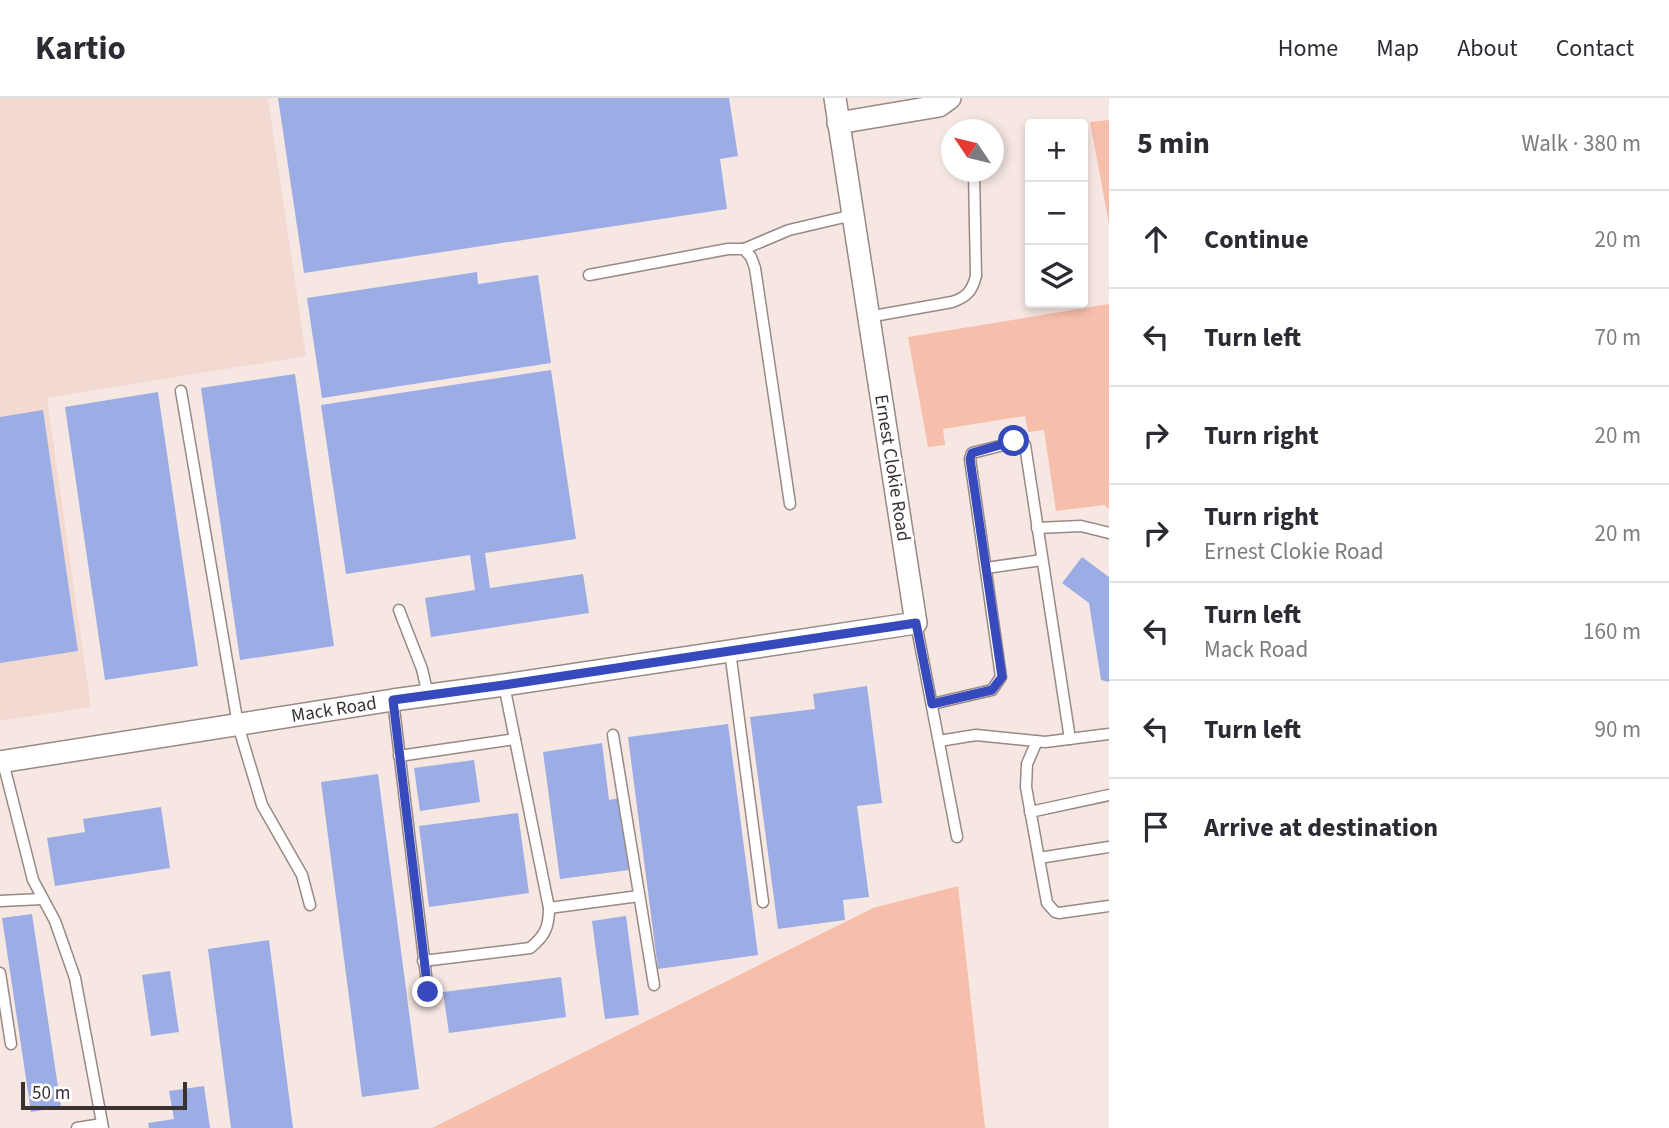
<!DOCTYPE html>
<meta charset="utf-8">
<style>
body{margin:0;font-family:"Source Sans 3",sans-serif;background:#f7f7f7;color:#2b2b33}
.controls{position:absolute;right:21px;top:21px;display:grid;overflow:hidden;border-radius:7px;box-shadow:0 4px 10px #0003}
.controls button{width:63px;height:63px;display:grid;place-items:center;padding:0;border:0;border-bottom:2px solid #e1e1e2;background:#fff;color:#2b2b33;font:35px sans-serif}
.compass{position:absolute;left:941px;top:21px;width:63px;height:63px;border-radius:50%;background:#fff;box-shadow:0 4px 10px #0003;rotate:305deg}
.scale{position:absolute;left:21px;bottom:18px;width:166px;box-sizing:border-box;padding-left:7px;border:4px solid #393230;border-top:0;font-size:19px;line-height:24px;white-space:nowrap;color:#393230;-webkit-text-stroke:5px #fff;paint-order:stroke}
.stop{position:absolute;width:21px;height:21px;margin:-16px;border:5px solid #364abd;border-radius:50%;background:#fff}
.stop.end{background:#364abd;border-color:#fff;box-shadow:0 2px 7px #0008}
.list{margin:0;padding:0;list-style:none}
h2{display:flex;justify-content:space-between;align-items:center;height:91px;margin:0;padding:0 28px;font-size:30px}
h2 small{font-size:23px;font-weight:400;color:#7c7c81}
.list li{display:grid;grid-template-columns:46px 1fr auto;gap:21px;align-items:center;box-sizing:border-box;height:98px;padding:0 28px;border-top:2px solid #e1e1e2}
.list b{display:block;font-size:26px;white-space:nowrap}
.list p{margin:0;font-size:23px;white-space:nowrap;color:#7c7c81}
.list em{font-size:23px;font-style:normal;color:#7c7c81}
.icon{flex:none;width:38px;height:38px;fill:none;stroke:currentColor;stroke-width:2;stroke-linecap:round;stroke-linejoin:round}
.map{position:relative;flex:none;width:1109px;height:1030px;overflow:hidden}
header{display:flex;align-items:center;gap:42px;box-sizing:border-box;height:98px;padding:0 35px;background:#fff;border-bottom:2px solid #e1e1e2}
header strong{font-size:33px}
nav{display:flex;gap:38px;margin-inline-start:auto;font-size:24px}
main{display:flex}
aside{flex:1;background:#fff}
.map>svg:first-child{display:block}
.built{fill:#f2dad2}
.green{fill:#f7beab}
.building{fill:#9bade4}
.lines{fill:none;stroke-linecap:round;stroke-linejoin:round}
.lane-casing{stroke:#988984;stroke-width:13}
.street-casing{stroke:#988984;stroke-width:24}
.lane{stroke:#fff;stroke-width:10}
.street{stroke:#fff;stroke-width:21}
.route{stroke:#364abd;stroke-width:9}
.labels{text-anchor:middle;dominant-baseline:central;stroke-width:6;stroke-linejoin:round;paint-order:stroke}
.street-label{font-size:19px;fill:#393230;stroke:#fff}
</style>
<header>
<strong>Kartio</strong>
<nav><a>Home</a><a>Map</a><a>About</a><a>Contact</a></nav>
</header>
<main>
<div class="map">
<svg width="1109" height="1030" viewBox="0 0 1109 1030">
<rect width="100%" height="100%" fill="#f7e7e2"/>
<!-- built -->
<path class="built" d="M0 0H268L306 258 47 300 91 609 0 623Z"/>
<!-- green -->
<g class="green">
<path d="M1109 22V126L1090 24Z"/>
<path d="M1109 206V411L1104 407 1056 413 1044 332 1028 334 1025 318 943 331 945 347 928 349 908 239Z"/>
<path d="M958 788 985 1030H432L873 810Z"/>
</g>
<!-- building -->
<g class="building">
<path d="M278 0H729L738 58 720 61 727 111 304 175Z"/>
<path d="M477 174 478 186 538 177 551 265 322 300 307 200Z"/>
<path d="M551 272 576 441 485 455 490 490 583 476 589 515 431 539 425 500 475 492 470 457 346 476 321 307Z"/>
<path d="M295 276 334 548 240 562 201 290Z"/>
<path d="M158 294 198 568 105 582 65 309Z"/>
<path d="M43 312 78 553 0 565V319Z"/>
<path d="M1082 459 1109 479V584L1101 582 1089 505 1062 485Z"/>
<path d="M867 588 882 705 857 708 869 799 843 802 845 822 778 831 750 619 815 611 813 596Z"/>
<path d="M728 626 758 857 658 871 628 639Z"/>
<path d="M602 645 609 702 620 700 629 772 560 781 543 654Z"/>
<path d="M474 662 480 704 420 713 414 670Z"/>
<path d="M378 676 419 991 362 999 321 684Z"/>
<path d="M161 709 170 770 55 788 47 740 85 734 83 721Z"/>
<path d="M518 715 529 795 429 809 419 728Z"/>
<path d="M32 816 61 1009 31 1014 2 820Z"/>
<path d="M626 818 639 917 605 921 592 823Z"/>
<path d="M269 842 293 1030H231L208 851Z"/>
<path d="M170 873 179 934 151 938 142 877Z"/>
<path d="M561 879 566 919 449 935 443 894Z"/>
<path d="M204 988 210 1030H149L148 1025 174 1021 169 993Z"/>
</g>
<g class="lines">
<defs>
<g id="lane">
<path d="M744 151 789 132 853 117"/>
<path d="M589 177 728 151H744L751 159 755 170 790 406"/>
<path d="M868 219 952 204C967 199 972 193 976 178L974 74"/>
<path d="M181 293 238 627 262 707 302 777 310 807"/>
<path d="M1037 430 1081 428 1109 435"/>
<path d="M986 470 1042 462"/>
<path d="M399 512 422 571 428 597"/>
<path d="M916 525 957 739"/>
<path d="M730 553 763 804"/>
<path d="M393 602 428 894"/>
<path d="M932 606 992 592 1001 579 970 361 972 355 1019 343 1025 347 1070 641"/>
<path d="M613 637 654 887"/>
<path d="M939 643 976 637 1045 644 1109 636"/>
<path d="M1037 643 1027 666 1026 689 1047 805 1055 814 1059 815 1109 808"/>
<path d="M399 658 515 641"/>
<path d="M3 664 33 782 55 823 75 880 103 1030"/>
<path d="M1030 714 1109 697"/>
<path d="M1039 760 1109 749"/>
<path d="M0 803 42 801"/>
<path d="M549 810 639 798"/>
<path d="M423 863 530 850C545 838 549 829 549 810L504 587"/>
<path d="M0 875 11 946"/>
<path d="M77 1030 102 1026"/>
</g>
<g id="street">
<path d="M838 25 939 8 950 0"/>
<path id="s1" d="M0 664 393 602 504 587 916 525 835 0"/>
</g>
</defs>
<!-- lane casing -->
<use href="#lane" class="lane-casing"/>
<!-- street casing -->
<use href="#street" class="street-casing"/>
<!-- lane -->
<use href="#lane" class="lane"/>
<!-- street -->
<use href="#street" class="street"/>
</g>
<g class="lines">
<!-- route -->
<path class="route" d="M428 894 393 602 504 587 916 525 932 606 992 592 1002 579 970 361 972 355 1014 343"/>
</g>
<g class="labels">
<!-- street labels -->
<g class="street-label">
<text transform="translate(892 370) rotate(81)">Ernest Clokie Road</text>
<text stroke="none"><textPath href="#s1" startOffset="338">Mack Road</textPath></text>
</g>
</g>
</svg>
<div class="controls">
<button>+</button>
<button>−</button>
<button><svg class="icon" aria-label="layers" viewBox="0 0 24 24"><path d="M12 4l9 5-9 5-9-5zM3 14l9 5 9-5"/></svg></button>
</div>
<svg class="compass" viewBox="-18 -18 36 36"><path d="M0-13l5 13h-10z" fill="#e53935"/><path d="M0 13l5-13h-10z" fill="#7c7c81"/></svg>
<div class="scale">50 m</div>
<div class="stop" style="left:1014px;top:343px"></div>
<div class="stop end" style="left:428px;top:894px"></div>
</div>
<aside>
<h2>5 min<small>Walk · 380 m</small></h2>
<ul class="list">
<li><svg class="icon" aria-label="ahead" viewBox="0 0 24 24"><path d="M12 20V5M6 11l6-6 6 6"/></svg><div><b>Continue</b></div><em>20 m</em></li>
<li><svg class="icon" aria-label="left" viewBox="0 0 24 24"><path d="M17 20v-9H6M10 6l-5 5 5 5"/></svg><div><b>Turn left</b></div><em>70 m</em></li>
<li><svg class="icon" aria-label="right" viewBox="0 0 24 24"><path d="M7 20v-9h11M14 6l5 5-5 5"/></svg><div><b>Turn right</b></div><em>20 m</em></li>
<li><svg class="icon" aria-label="right" viewBox="0 0 24 24"><path d="M7 20v-9h11M14 6l5 5-5 5"/></svg><div><b>Turn right</b><p>Ernest Clokie Road</p></div><em>20 m</em></li>
<li><svg class="icon" aria-label="left" viewBox="0 0 24 24"><path d="M17 20v-9H6M10 6l-5 5 5 5"/></svg><div><b>Turn left</b><p>Mack Road</p></div><em>160 m</em></li>
<li><svg class="icon" aria-label="left" viewBox="0 0 24 24"><path d="M17 20v-9H6M10 6l-5 5 5 5"/></svg><div><b>Turn left</b></div><em>90 m</em></li>
<li><svg class="icon" aria-label="arrive" viewBox="0 0 24 24"><path d="M6 21V4h12l-3 4 3 4H6"/></svg><div><b>Arrive at destination</b></div></li>
</ul>
</aside>
</main>
